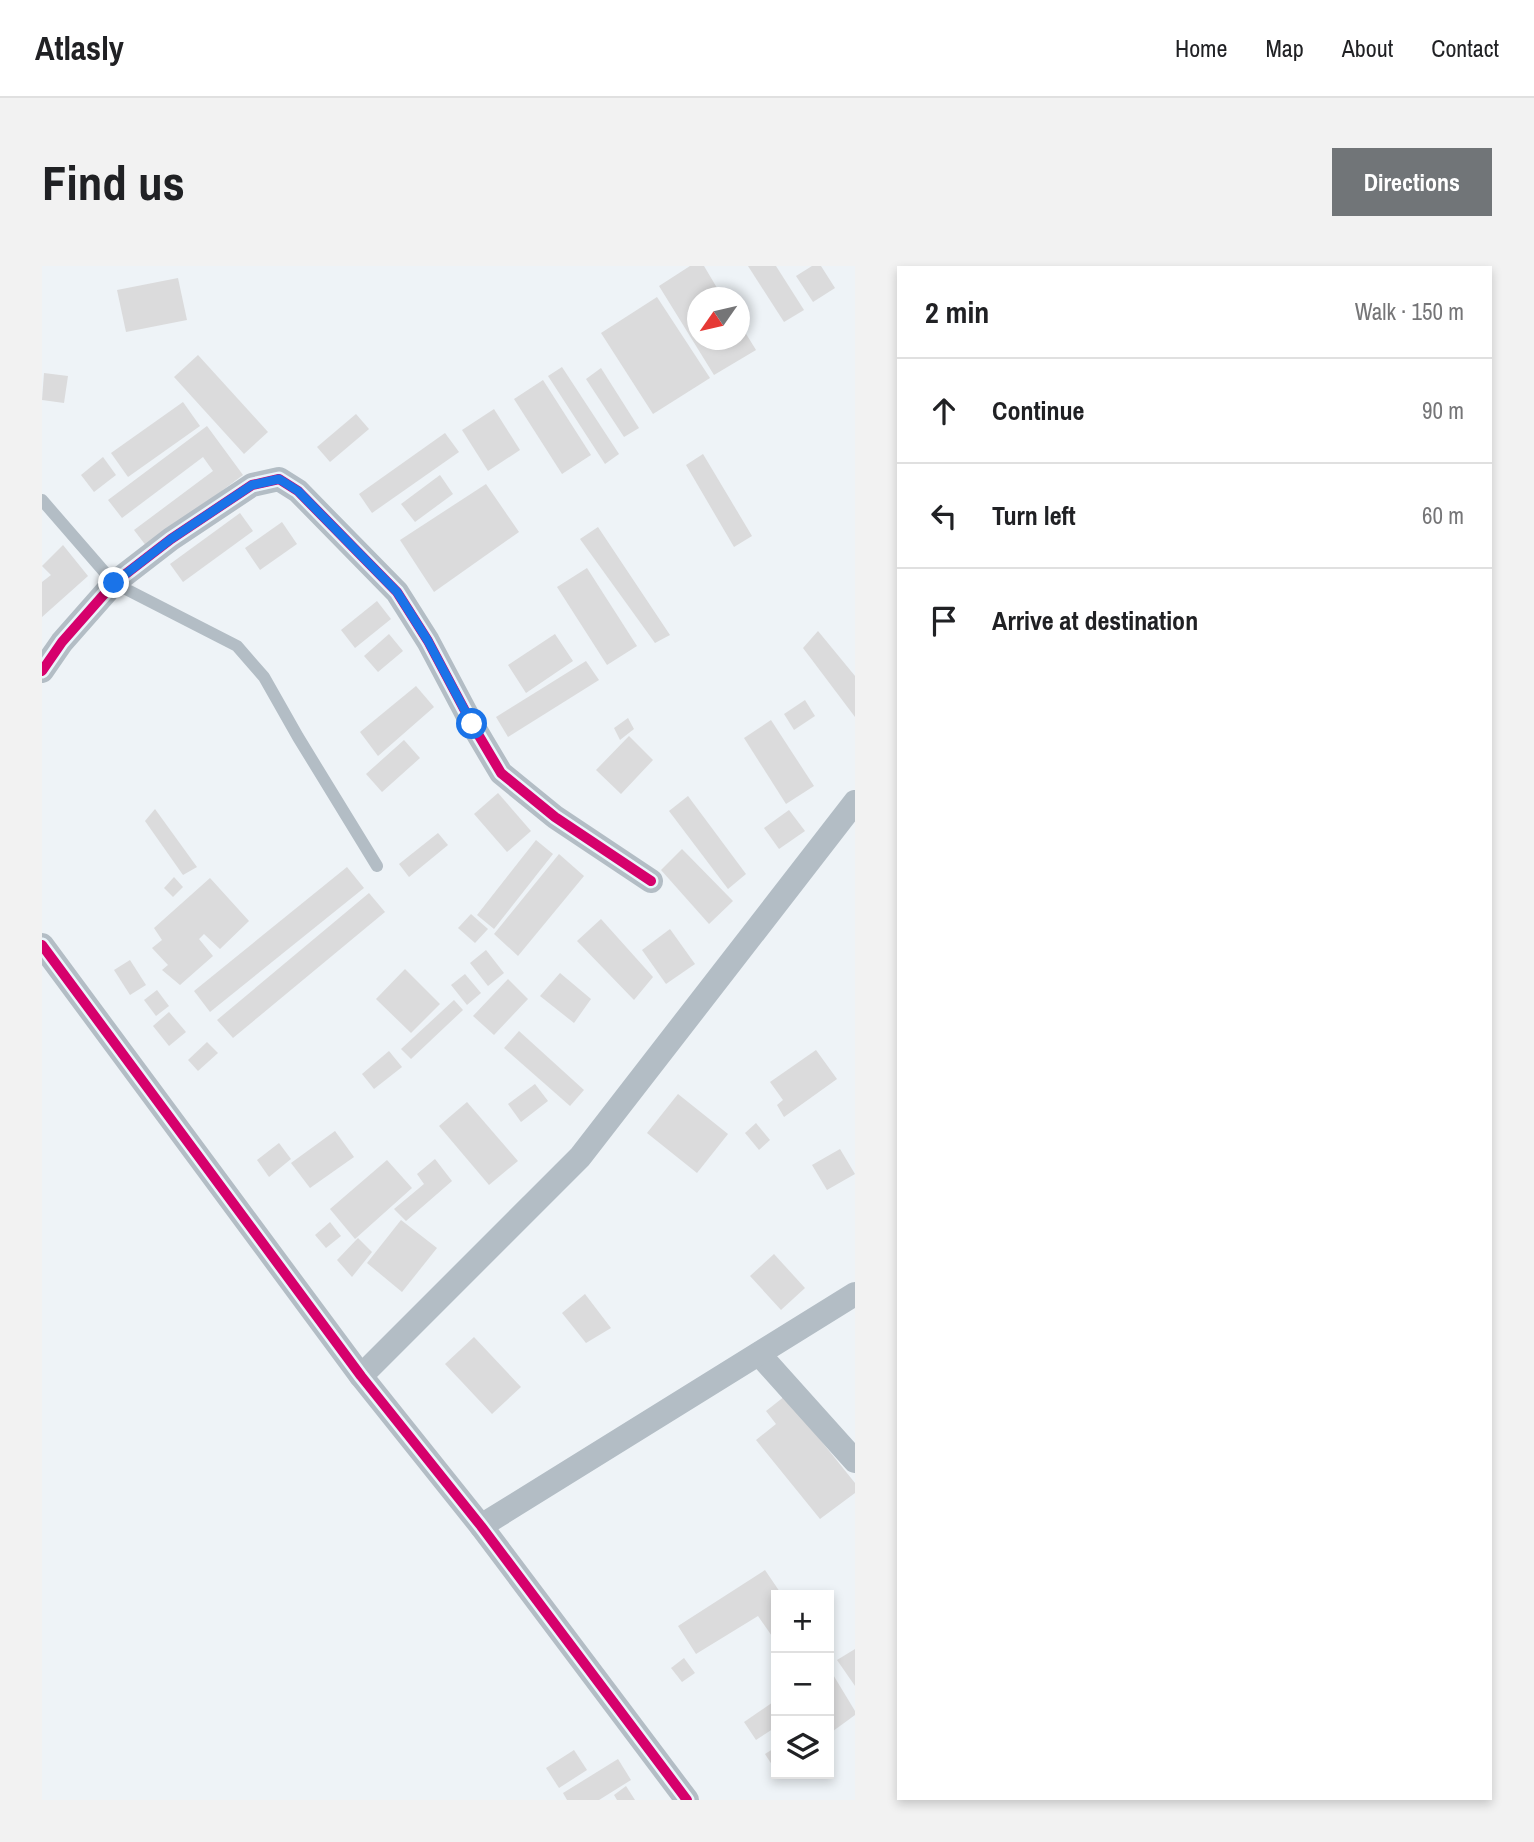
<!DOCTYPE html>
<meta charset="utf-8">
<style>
body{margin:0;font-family:"Archivo Narrow",sans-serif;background:#f2f2f2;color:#202124}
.controls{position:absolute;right:21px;bottom:21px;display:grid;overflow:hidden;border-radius:0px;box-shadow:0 4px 10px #0003}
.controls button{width:63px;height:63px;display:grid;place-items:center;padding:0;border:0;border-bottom:2px solid #e0e0e0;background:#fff;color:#202124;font:35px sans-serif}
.compass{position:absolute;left:645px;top:21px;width:63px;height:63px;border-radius:50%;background:#fff;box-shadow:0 4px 10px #0003;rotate:236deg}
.stop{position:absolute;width:21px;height:21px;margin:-16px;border:5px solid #1a73e8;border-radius:50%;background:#fff}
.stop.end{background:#1a73e8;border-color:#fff;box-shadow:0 2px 7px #0008}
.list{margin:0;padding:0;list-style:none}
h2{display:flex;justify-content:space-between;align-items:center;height:91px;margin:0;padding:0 28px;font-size:30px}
h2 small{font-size:23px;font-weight:400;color:#757577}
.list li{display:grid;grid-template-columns:46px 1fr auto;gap:21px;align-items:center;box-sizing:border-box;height:105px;padding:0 28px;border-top:2px solid #e0e0e0}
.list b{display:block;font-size:26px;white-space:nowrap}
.list em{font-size:23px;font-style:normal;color:#757577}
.icon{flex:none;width:38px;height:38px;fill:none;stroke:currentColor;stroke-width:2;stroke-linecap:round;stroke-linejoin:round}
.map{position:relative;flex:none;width:813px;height:1534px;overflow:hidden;border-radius:0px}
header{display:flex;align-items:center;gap:42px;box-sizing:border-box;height:98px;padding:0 35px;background:#fff;border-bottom:2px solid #e0e0e0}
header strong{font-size:33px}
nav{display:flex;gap:38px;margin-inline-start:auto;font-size:24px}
.intro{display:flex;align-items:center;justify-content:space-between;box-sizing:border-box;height:168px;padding:0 42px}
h1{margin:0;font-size:49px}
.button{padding:18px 32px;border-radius:0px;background:#717578;color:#fff;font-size:24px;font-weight:700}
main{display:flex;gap:42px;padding:0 42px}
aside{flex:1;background:#fff;border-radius:0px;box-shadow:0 4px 10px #0003}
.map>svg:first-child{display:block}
.building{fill:#dbdbdc}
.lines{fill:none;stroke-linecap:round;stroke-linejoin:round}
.lane{stroke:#b3bdc5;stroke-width:12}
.street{stroke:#b3bdc5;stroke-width:24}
.cycleway-casing{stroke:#eaf4fb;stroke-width:15}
.cycleway{stroke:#d6006c;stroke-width:10}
.route{stroke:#1a73e8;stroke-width:9}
</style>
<header>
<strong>Atlasly</strong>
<nav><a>Home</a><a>Map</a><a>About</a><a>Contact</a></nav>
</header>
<div class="intro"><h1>Find us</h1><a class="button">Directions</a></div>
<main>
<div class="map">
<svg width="813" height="1534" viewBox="0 0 813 1534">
<rect width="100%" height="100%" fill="#eef3f7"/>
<!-- building -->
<g class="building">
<path d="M648 0H662L681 32H656V74H698V58L714 84 672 109 617 20Z"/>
<path d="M706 0H734L762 44 742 56Z"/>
<path d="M770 0H779L793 22 771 36 754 10Z"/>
<path d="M136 12 145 54 84 66 75 24Z"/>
<path d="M615 31 668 112 611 148 559 67Z"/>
<path d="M156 89 226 166 202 188 132 111Z"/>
<path d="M520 101 577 188 563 198 506 110Z"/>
<path d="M559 102 597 162 582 171 544 113Z"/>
<path d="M2 107 26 110 22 137 0 134Z"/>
<path d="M501 114 549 189 520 208 472 133Z"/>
<path d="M141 136 158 160 86 211 69 187Z"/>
<path d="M452 143 478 184 446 205 420 164Z"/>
<path d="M314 148 327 163 288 196 275 181Z"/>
<path d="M165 160 201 209 105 281 92 264 171 205 161 191 80 252 66 234Z"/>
<path d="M403 167 417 186 330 247 317 228Z"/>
<path d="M661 188 710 270 692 281 644 199Z"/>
<path d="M61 191 74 209 52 226 39 209Z"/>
<path d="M398 209 411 228 373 256 359 238Z"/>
<path d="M444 218 477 266 392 326 358 274Z"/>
<path d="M198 247 211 265 141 316 128 298Z"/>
<path d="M240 256 255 278 218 304 203 282Z"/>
<path d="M556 261 628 369 613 377 538 273Z"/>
<path d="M21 279 46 310 0 351V316L9 309 0 300Z"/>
<path d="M545 302 595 380 565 399 515 321Z"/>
<path d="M335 335 349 353 313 382 299 364Z"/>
<path d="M776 365 813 410V451L761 382Z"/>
<path d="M347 368 361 385 336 406 322 390Z"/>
<path d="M513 368 531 395 484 427 466 399Z"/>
<path d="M544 395 557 414 466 471 454 451Z"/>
<path d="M374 420 392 441 336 490 318 466Z"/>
<path d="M763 434 773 450 752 464 742 448Z"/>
<path d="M586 452 592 463 578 474 572 462Z"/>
<path d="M729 454 772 520 744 538 702 472Z"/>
<path d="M587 470 611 494 579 528 554 504Z"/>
<path d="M362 474 378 492 340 526 324 508Z"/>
<path d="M456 527 489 565 465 586 432 548Z"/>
<path d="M646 530 704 608 686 623 627 545Z"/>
<path d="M113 543 155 601 141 609 103 555Z"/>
<path d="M747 544 763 565 737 583 722 562Z"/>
<path d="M396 567 406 579 367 611 357 598Z"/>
<path d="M494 574 511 588 452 663 435 649Z"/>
<path d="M640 583 691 635 667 658 619 604Z"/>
<path d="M517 588 542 610 476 690 452 668Z"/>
<path d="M305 601 322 622 168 746 152 725Z"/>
<path d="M132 611 141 621 131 631 122 622Z"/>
<path d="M168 612 207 655 178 683 162 668 157 673 171 690 138 719 120 704 126 699 110 682 120 674 112 662Z"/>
<path d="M327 627 343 646 191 772 175 754Z"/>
<path d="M429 648 446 663 433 677 416 662Z"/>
<path d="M559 653 611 711 592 734 535 675Z"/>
<path d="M628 663 653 698 624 718 600 684Z"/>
<path d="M444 684 462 707 446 720 428 697Z"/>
<path d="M88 694 104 719 88 729 72 704Z"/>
<path d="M363 703 398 738 369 767 334 733Z"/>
<path d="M518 707 549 733 532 757 498 730Z"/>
<path d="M423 708 439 727 425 739 409 719Z"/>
<path d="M466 713 486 733 452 769 431 750Z"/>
<path d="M115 724 127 740 114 750 102 734Z"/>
<path d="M412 734 421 744 369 793 359 783Z"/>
<path d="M127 746 144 766 127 780 111 760Z"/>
<path d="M477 765 542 824 528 840 462 782Z"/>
<path d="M165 776 176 787 156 805 146 794Z"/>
<path d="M774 784 795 813 742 851 735 839 741 834 728 816Z"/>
<path d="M347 785 360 801 332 823 320 808Z"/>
<path d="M493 818 506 835 479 856 466 838Z"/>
<path d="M636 828 686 868 655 907 605 867Z"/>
<path d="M425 836 476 895 447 919 397 860Z"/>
<path d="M714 857 728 874 717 884 703 867Z"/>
<path d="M293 865 312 891 268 922 249 897Z"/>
<path d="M237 877 249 893 227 911 215 894Z"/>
<path d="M798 883 813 908 785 924 770 899Z"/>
<path d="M393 893 410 915 364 955 352 943 382 918 375 908Z"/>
<path d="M345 894 370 922 313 973 288 943Z"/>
<path d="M359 954 395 982 360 1026 325 997Z"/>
<path d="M288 956 299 970 284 982 273 969Z"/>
<path d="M316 972 330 986 310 1011 295 994Z"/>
<path d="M732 988 763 1022 739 1044 708 1010Z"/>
<path d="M543 1028 569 1062 544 1077 520 1047Z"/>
<path d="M432 1071 479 1121 450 1148 403 1098Z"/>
<path d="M743 1130 813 1217V1227L778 1253 714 1174 734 1158 724 1145Z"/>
<path d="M723 1304 740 1329H734V1372L732 1373 716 1350 654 1388 636 1360Z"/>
<path d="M813 1383V1420L795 1394Z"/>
<path d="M642 1392 653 1407 640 1416 629 1402Z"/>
<path d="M787 1402 813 1445V1449L787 1468Z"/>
<path d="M734 1434V1461L714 1474 702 1456Z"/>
<path d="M734 1481V1505L723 1488Z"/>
<path d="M532 1484 545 1504 517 1522 504 1502Z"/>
<path d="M576 1493 589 1514 557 1534H525L521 1527Z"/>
<path d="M584 1520 593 1534H575L572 1529Z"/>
</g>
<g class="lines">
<!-- lane -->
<path class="lane" d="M0 234 72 317 195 380 222 411 256 471 335 600"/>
<!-- street -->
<g class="street">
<path d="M0 405 20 376 72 317 129 273 210 219 237 213 256 225 355 326 386 375 430 458 459 507 513 551 609 615"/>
<path d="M0 679 319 1110 439 1260 645 1534"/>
<path d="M717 1088 813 1195"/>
<path d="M319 1110 538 891 813 536"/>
<path d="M439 1260 813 1028"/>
</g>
<defs>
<g id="cycleway">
<path d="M0 405 20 376 72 317 129 273 210 219 237 213 256 225 355 326 386 375 430 458 459 507 513 551 609 615"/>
<path d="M0 679 319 1110 439 1260 645 1534"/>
</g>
</defs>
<!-- cycleway casing -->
<use href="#cycleway" class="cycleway-casing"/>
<!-- cycleway -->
<use href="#cycleway" class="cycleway"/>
</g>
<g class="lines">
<!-- route -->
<path class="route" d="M72 317 129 273 210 219 237 213 256 225 355 326 386 375 430 458"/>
</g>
</svg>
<div class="controls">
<button>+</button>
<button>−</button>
<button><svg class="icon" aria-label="layers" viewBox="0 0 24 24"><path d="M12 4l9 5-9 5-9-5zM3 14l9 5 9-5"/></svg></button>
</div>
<svg class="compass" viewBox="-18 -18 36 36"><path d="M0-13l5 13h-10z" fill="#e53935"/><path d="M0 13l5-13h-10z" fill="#757577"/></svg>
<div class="stop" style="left:430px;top:458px"></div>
<div class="stop end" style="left:72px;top:317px"></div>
</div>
<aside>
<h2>2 min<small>Walk · 150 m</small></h2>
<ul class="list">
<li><svg class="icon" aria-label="ahead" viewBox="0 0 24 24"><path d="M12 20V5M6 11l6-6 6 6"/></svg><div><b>Continue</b></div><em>90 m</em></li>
<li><svg class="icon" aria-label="left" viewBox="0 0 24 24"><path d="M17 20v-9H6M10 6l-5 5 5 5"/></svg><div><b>Turn left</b></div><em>60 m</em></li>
<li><svg class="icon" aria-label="arrive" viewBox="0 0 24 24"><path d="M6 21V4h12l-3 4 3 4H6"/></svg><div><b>Arrive at destination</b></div></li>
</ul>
</aside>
</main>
